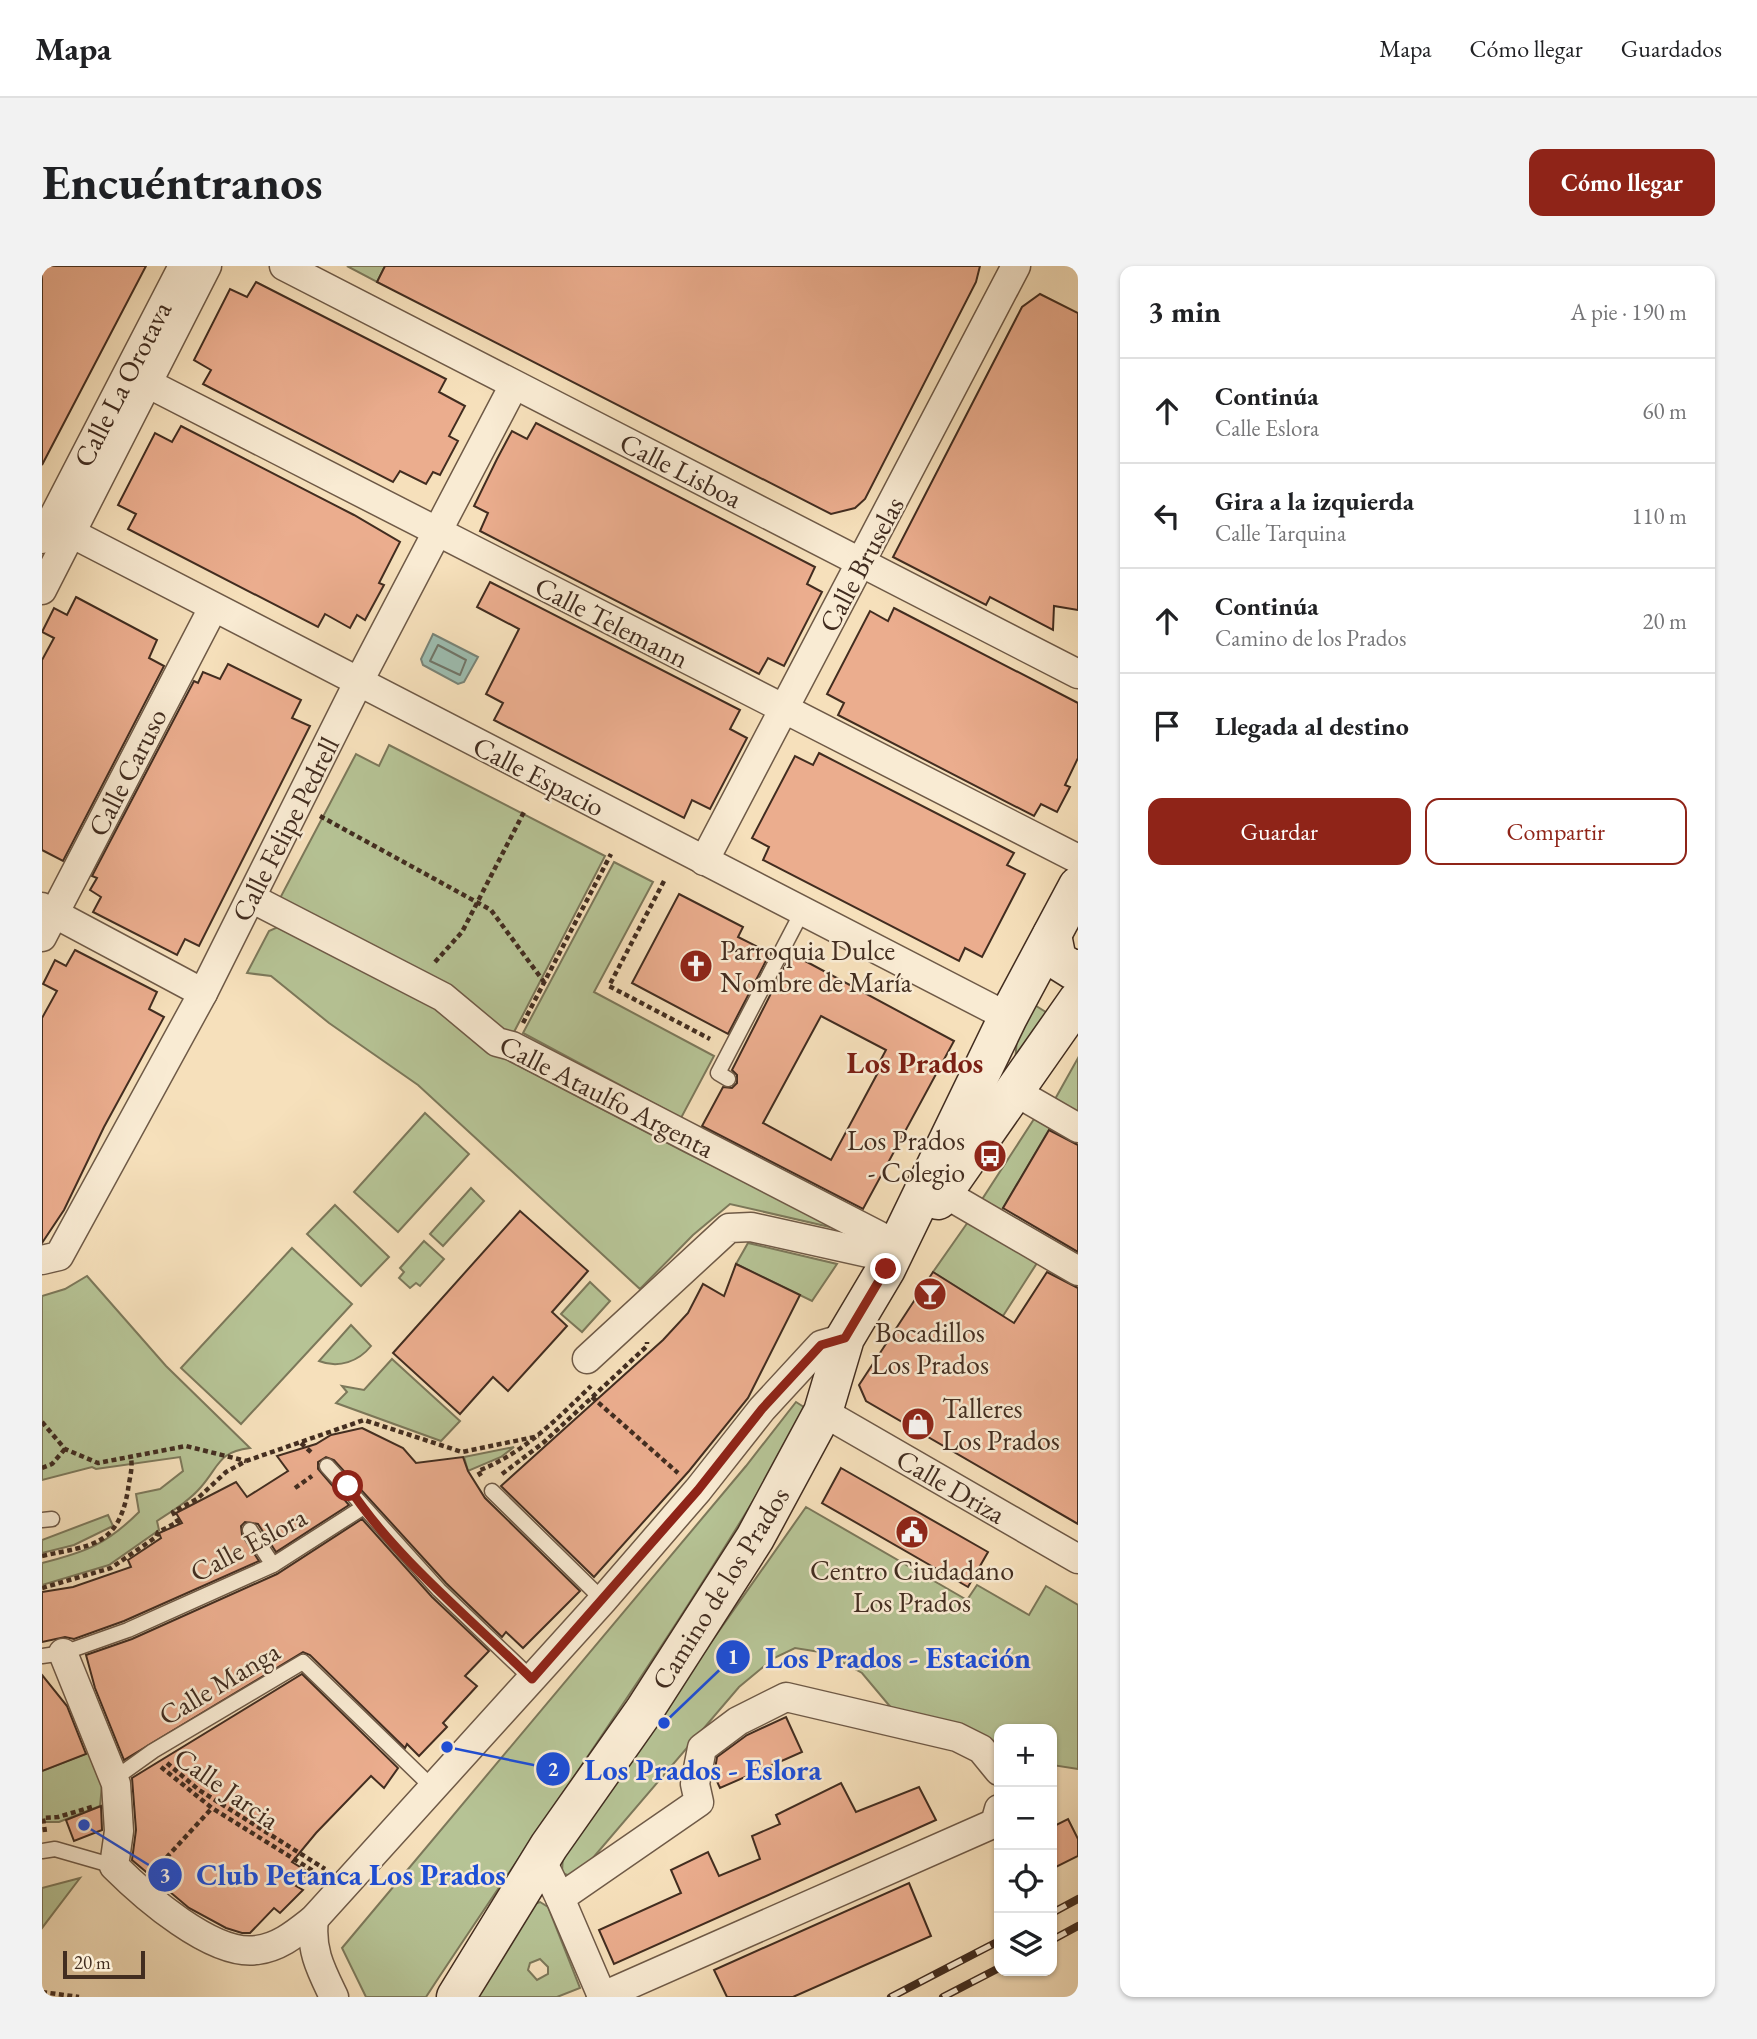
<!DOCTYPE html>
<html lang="es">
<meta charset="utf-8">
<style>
body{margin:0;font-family:"EB Garamond",serif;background:#f2f2f2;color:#202124}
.controls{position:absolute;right:21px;bottom:21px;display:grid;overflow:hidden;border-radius:14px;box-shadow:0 2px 5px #0004}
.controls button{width:63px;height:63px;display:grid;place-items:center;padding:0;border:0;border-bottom:2px solid #e0e0e0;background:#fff;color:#202124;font:35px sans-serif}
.scale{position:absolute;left:21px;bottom:18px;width:82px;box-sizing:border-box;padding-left:7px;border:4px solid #422d20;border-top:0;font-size:19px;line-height:24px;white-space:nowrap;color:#422d20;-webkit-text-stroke:5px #f9ebd3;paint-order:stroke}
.stop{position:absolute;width:21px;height:21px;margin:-16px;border:5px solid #8f2418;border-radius:50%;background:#fff}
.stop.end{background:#8f2418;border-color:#fff;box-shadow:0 2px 7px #0008}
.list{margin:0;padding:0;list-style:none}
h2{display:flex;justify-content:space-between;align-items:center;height:91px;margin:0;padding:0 28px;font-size:30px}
h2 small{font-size:23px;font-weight:400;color:#757577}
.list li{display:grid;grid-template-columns:46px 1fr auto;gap:21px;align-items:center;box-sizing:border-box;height:105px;padding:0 28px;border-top:2px solid #e0e0e0}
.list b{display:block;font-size:26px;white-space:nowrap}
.list p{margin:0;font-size:23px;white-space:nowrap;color:#757577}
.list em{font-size:23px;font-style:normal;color:#757577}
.actions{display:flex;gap:14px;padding:21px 28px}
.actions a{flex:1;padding:16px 0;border:2px solid #8f2418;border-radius:14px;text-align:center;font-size:24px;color:#8f2418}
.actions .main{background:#8f2418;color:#fff}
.icon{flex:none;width:38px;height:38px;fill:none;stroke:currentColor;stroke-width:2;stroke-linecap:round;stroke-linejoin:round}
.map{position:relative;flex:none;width:1036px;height:1731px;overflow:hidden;border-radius:14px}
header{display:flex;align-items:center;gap:42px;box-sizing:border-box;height:98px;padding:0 35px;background:#fff;border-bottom:2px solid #e0e0e0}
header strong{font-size:33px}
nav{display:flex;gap:38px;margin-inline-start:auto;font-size:24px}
.intro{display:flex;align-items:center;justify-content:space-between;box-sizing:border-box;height:168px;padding:0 42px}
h1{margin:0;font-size:49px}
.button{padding:18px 32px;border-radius:14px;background:#8f2418;color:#fff;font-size:24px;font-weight:700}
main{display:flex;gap:42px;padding:0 42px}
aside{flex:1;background:#fff;border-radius:14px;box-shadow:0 2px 5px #0004}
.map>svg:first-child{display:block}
.green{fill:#b6c395;stroke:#7c785a;stroke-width:2;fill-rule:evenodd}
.water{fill:#9dbdb0;stroke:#798376;stroke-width:2}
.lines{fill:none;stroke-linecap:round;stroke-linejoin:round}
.shore{stroke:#707568;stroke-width:2}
.building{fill:#ebad8e;stroke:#422d20;stroke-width:2;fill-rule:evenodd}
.lane-casing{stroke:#6f5a47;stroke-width:17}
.street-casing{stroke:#6f5a47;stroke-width:31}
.secondary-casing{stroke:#422d20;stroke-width:41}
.path{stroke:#422d20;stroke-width:4.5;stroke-dasharray:5 3.5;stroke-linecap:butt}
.lane{stroke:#f9ebd3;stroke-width:14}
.street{stroke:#f9ebd3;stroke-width:28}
.secondary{stroke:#f9ebd3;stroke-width:38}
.rail-casing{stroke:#422d20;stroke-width:8}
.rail{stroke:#f9ebd3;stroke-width:5;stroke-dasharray:16;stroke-linecap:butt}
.route{stroke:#8f2418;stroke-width:9}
.labels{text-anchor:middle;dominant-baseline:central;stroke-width:5;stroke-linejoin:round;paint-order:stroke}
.street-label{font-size:28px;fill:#422d20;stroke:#f9ebd3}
.poi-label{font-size:28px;fill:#422d20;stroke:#f9ebd3;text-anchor:start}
.neighbourhood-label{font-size:30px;font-weight:bold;fill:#7a1f14;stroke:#f9ebd3}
.leader{fill:none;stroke:#1d4ed8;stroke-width:2.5}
.callout-dot{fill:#1d4ed8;stroke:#f9ebd3;stroke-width:2.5}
.mark-label{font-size:21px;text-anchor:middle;font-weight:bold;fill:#fff}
.callout-label{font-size:30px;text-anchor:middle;font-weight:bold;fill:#1d4ed8;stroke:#f9ebd3;stroke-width:5;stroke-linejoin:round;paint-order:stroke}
</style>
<header>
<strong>Mapa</strong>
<nav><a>Mapa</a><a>Cómo llegar</a><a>Guardados</a></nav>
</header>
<div class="intro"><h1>Encuéntranos</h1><a class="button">Cómo llegar</a></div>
<main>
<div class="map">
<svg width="1036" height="1731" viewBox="0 0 1036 1731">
<rect width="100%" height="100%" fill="#f6e0bb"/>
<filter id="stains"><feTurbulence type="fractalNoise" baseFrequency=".00286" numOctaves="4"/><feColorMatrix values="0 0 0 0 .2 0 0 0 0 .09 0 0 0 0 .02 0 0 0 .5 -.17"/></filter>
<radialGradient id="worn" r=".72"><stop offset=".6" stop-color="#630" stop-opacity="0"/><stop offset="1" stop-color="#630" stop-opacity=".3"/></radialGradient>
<!-- green -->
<g class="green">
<path d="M305 0H343L335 16Z"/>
<path d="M347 479 563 590 472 766 467 769 236 636 314 488 337 500Z"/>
<path d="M572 596 611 616 552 726 672 790 639 852 481 767Z"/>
<path d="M238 660 396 739 448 785 643 886 805 965 688 938 651 969 598 1023 376 819 287 757 229 710 205 707 227 665Z"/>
<path d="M991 738 1007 748 973 796 975 773Z"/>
<path d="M1036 792V849L1012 835Z"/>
<path d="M383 847 427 888 356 966 312 926Z"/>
<path d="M992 853 1008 862 959 946 939 935Z"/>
<path d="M429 922 442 935 401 980 388 968Z"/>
<path d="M293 939 347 991 319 1020 265 968Z"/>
<path d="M926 956 995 997 961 1050 891 1006Z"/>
<path d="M382 975 402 993 378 1020 374 1017 368 1022 357 1012 362 1006 358 1002Z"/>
<path d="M706 977 795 998 770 1035 694 998Z"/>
<path d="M250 982 310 1038 199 1158 139 1102Z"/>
<path d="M45 1010 124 1100 208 1182C176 1186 178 1199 159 1221 147 1235 130 1245 115 1255L117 1264 67 1299 0 1319V1297C44 1286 65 1278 97 1246L94 1228 118 1223 141 1205 138 1191 54 1203 50 1201 0 1214V1030L23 1023Z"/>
<path d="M548 1016 568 1035 540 1066 519 1048Z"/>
<path d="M309 1059 329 1080C317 1095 297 1103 277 1095Z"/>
<path d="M350 1093 418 1155 399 1175 294 1137 305 1126 300 1120 322 1124Z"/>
<path d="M754 1136 765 1143C650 1347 512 1536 384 1731H324L300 1682 704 1200Z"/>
<path d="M472 1181 459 1191 426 1205 422 1191Z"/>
<path d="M764 1241 925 1334 935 1319 987 1349 1004 1320 1036 1339V1503L1010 1499V1463H957V1478L925 1464 851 1444 820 1407 784 1387 753 1382 732 1392 697 1421 550 1593 531 1611 520 1607 521 1587Z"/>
<path d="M66 1249 71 1260 32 1279 0 1287V1274Z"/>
<path d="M48 1486 60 1519 58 1540 17 1556H0V1505Z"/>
<path d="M38 1612 0 1662V1622Z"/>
<path d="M498 1636 506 1641 538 1722 515 1731H434L490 1639ZM498 1693 506 1701V1708L495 1714 486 1704 488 1697Z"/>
</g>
<!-- water -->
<path class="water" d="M391 368 436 391 422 416 416 418 381 399 379 393Z"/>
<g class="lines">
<!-- shore -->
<path class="shore" d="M396 379 424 394 418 409 388 395Z"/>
</g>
<!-- building -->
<g class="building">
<path d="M0 0H104L0 199Z"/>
<path d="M343 0H938L934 16 823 233 813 242 789 248 335 16Z"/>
<path d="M214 16 404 113 397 126 423 140 407 170 416 175 398 209 391 206 384 218 358 205 351 216 161 118 169 104 152 94 188 23 205 31Z"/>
<path d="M998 28 1036 47V344L1012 340 1011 364 948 331 944 339 851 291 980 41Z"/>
<path d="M494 157 773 301 765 318 780 326 742 400 726 392 717 408 438 265 446 247 432 240 455 193 470 165 485 173Z"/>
<path d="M139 160 312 249 358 276 337 317 342 319 323 354 315 349 308 362 283 348 276 361 86 263 94 248 76 239 113 167 130 176Z"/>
<path d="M448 316 698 444 688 463 705 472 668 543 650 534 642 552 452 454 461 437 444 428 477 363 435 341Z"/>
<path d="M34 331 115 374 107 392 122 400 21 595 0 584V394L12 372 0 366 12 342 25 349Z"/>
<path d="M852 342 1036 437V492L1023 519 1028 521 1015 546 999 538 992 550 796 449 802 437 785 428 828 345 846 355Z"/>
<path d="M186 398 259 434 250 452 268 460 157 680 143 673 135 689 51 646 59 631 48 624 55 612 50 610 152 415 156 417 161 406 178 413Z"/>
<path d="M777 487 972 587 965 599 983 608 940 691 923 682 917 695 721 594 727 581 710 572 753 490 771 499Z"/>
<path d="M637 628 701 661 696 671 728 687 686 768 590 717Z"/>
<path d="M33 684 115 726 107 743 122 751 62 861 22 944 0 977V752L15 725 1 718 13 694 24 700Z"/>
<path d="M752 689 912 775 821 943 660 860 681 821 690 822 695 817V809L690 804 745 696 748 698ZM779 750 844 784 837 797 840 799 789 894 721 857Z"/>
<path d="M1007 864 1036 879V986L961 942Z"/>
<path d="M478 945 546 1005 510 1046 525 1060 466 1125 451 1111 418 1148 351 1087Z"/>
<path d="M694 998 758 1029 706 1132 647 1205 552 1311 459 1220 621 1074 646 1047 661 1018 682 1030Z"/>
<path d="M891 1006 972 1057 1005 1006 1036 1022V1258L824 1135 817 1119Z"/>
<path d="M320 1162 361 1182 374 1197 421 1191 426 1205 443 1232 538 1325 481 1382 464 1366 460 1371 404 1317 292 1194 284 1191 276 1196V1203L307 1239 234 1286 216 1258 203 1256 199 1260 200 1269 217 1295 82 1355 32 1373 23 1371 0 1376V1326L31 1321 89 1301 86 1294 119 1272 117 1267 140 1257 134 1247 194 1216 205 1231 246 1205 235 1190 274 1178 289 1169Z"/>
<path d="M799 1202 946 1286 926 1321 780 1237Z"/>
<path d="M320 1253 390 1331 447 1385 423 1410 435 1420 401 1457 405 1461 377 1490 365 1478 363 1482 268 1389 261 1386 82 1494 53 1422 44 1389 90 1373 235 1308Z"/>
<path d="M260 1408 356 1502 342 1522 329 1510 274 1567 250 1596 266 1606 254 1620 261 1624 238 1647 232 1642 208 1667H200L184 1662 147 1642 90 1594 94 1564 90 1512Z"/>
<path d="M0 1409 25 1440 44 1488 0 1505Z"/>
<path d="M744 1451 760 1486 678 1522 672 1509 675 1491 705 1469Z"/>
<path d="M799 1517 814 1546 877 1521 894 1554 572 1698 557 1664 639 1627 629 1604 666 1586 677 1610 718 1593 710 1570 738 1558 734 1549Z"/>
<path d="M59 1540 60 1564 32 1575 24 1554Z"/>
<path d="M1026 1553 1036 1573V1590L1010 1603V1561Z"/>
<path d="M867 1617 889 1670 751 1731H685L672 1704Z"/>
</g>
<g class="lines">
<defs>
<g id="lane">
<path d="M686 813 676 807 760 646"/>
<path d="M285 1200 397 1324 490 1413"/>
<path d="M450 1225 561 1334"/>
<path d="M0 1254 10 1253"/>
<path d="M208 1264 231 1299"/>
<path d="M0 1390 21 1387 86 1364 231 1299 320 1242"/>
<path d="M72 1513 111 1485 261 1396 392 1523"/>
<path d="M0 1585 13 1583 72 1600"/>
</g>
<g id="street">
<path d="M242 0 1036 408"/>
<path d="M105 117 1036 593"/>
<path d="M29 267 966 751"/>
<path d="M0 273 141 0"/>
<path d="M0 324 165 0"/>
<path d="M662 595 974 0"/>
<path d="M209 632 401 731 455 776 470 780 855 979"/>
<path d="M0 641 161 727"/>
<path d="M0 671 171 342"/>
<path d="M972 825 1036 862"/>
<path d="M902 927 1036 1005"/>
<path d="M0 994 17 990 161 727 316 417 472 119"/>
<path d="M545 1093 687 962 709 961 849 992"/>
<path d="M781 1146 1036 1293"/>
<path d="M21 1387 74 1518 77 1565 72 1600C101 1629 171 1691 215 1684 238 1681 254 1667 272 1653L561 1334 656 1224 720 1143 779 1079 803 1072"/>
<path d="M499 1593 518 1632 657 1536 653 1518 660 1482 696 1455 744 1431 915 1471 939 1483 957 1505"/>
<path d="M518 1632 560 1730"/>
<path d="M272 1653C268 1684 279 1704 292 1731"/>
<path d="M559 1731 953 1557 957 1543"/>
</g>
<g id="secondary">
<path d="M1010 669 1015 694 1031 704 1036 703"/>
<path d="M896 934 1036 734"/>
<path d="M414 1731 507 1580 602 1445 713 1272 781 1146 803 1072 844 1003 966 751 1036 620"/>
</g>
</defs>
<!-- lane casing -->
<use href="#lane" class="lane-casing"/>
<!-- street casing -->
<use href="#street" class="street-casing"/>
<!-- secondary casing -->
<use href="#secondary" class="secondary-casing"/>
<!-- path -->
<g class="path">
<path d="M278 550 449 644 502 716"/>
<path d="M622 615 567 720 668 773"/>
<path d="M393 696 420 666 483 544"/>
<path d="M481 757 569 588"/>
<path d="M550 1131 636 1207"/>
<path d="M0 1156 23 1183 56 1197 144 1180 204 1195"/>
<path d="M259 1177 271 1188"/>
<path d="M0 1202 10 1198 23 1183"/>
<path d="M460 1208 501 1177 605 1080V1076"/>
<path d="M439 1210 436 1205C482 1187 514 1154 549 1120"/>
<path d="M253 1222 270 1210"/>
<path d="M0 1290C49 1279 76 1281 86 1224 87 1214 91 1203 89 1192"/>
<path d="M0 1322 69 1302 114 1271 116 1266 136 1256 131 1246 155 1233 184 1206 204 1195 322 1154 420 1186 497 1170"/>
<path d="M125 1497 157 1524 283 1603"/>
<path d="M119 1501 170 1542 276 1608"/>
<path d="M3 1566 1 1552 16 1551 50 1541"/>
<path d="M113 1604 170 1542"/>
<path d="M0 1726 37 1731"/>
</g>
<!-- lane -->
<use href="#lane" class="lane"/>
<!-- street -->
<use href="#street" class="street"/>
<!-- secondary -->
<use href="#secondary" class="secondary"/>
<defs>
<g id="rail">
<path d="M1010 1647 1036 1633"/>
<path d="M1010 1674 1036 1660"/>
<path d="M849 1731 957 1675"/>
<path d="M901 1731 957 1702"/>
</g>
</defs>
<!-- rail casing -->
<use href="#rail" class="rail-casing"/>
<!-- rail -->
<use href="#rail" class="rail"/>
</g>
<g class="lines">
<!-- route -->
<path class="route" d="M306 1220C351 1290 430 1354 490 1413L656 1224 720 1143 779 1079 803 1072 844 1003"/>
</g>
<!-- icons -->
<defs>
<symbol id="church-disc" viewBox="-11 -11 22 22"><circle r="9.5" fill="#8f2418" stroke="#f9ebd3"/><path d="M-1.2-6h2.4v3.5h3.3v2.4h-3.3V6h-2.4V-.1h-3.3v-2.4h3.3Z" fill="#fff"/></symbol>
<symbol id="bus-disc" viewBox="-11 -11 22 22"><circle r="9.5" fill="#8f2418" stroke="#f9ebd3"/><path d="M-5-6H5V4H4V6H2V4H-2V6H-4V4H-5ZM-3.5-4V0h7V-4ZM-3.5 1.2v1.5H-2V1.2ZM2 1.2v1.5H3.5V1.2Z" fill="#fff"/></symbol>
<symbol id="bar-disc" viewBox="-11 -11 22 22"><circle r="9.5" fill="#8f2418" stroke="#f9ebd3"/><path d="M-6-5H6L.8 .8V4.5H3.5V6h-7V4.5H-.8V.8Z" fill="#fff"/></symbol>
<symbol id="shop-disc" viewBox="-11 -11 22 22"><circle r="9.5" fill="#8f2418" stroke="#f9ebd3"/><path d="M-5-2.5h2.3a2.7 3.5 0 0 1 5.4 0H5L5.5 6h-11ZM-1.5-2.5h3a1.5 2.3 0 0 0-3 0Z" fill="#fff"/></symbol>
<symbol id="civic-disc" viewBox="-11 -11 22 22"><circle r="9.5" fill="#8f2418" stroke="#f9ebd3"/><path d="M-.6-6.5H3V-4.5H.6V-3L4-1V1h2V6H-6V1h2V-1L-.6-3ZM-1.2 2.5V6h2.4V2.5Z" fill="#fff"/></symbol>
</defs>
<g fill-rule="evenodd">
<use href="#church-disc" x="635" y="681" width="38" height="38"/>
<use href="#bus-disc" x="929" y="871" width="38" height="38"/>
<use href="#bar-disc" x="869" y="1009" width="38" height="38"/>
<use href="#shop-disc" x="857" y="1139" width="38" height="38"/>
<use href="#civic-disc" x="851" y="1247" width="38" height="38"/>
</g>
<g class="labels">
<!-- street labels -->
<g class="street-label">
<text transform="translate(80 118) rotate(-63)">Calle La Orotava</text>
<text transform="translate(639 204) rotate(27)">Calle Lisboa</text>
<text transform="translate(819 298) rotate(-62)">Calle Bruselas</text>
<text transform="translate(570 356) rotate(27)">Calle Telemann</text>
<text transform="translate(85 506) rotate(-63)">Calle Caruso</text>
<text transform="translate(497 510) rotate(27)">Calle Espacio</text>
<text transform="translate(243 563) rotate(-63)">Calle Felipe Pedrell</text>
<text transform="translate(565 830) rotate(27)">Calle Ataulfo Argenta</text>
<text transform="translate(909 1220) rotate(30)">Calle Driza</text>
<text transform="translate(206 1278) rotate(-28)">Calle Eslora</text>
<text transform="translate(678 1322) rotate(-58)">Camino de los Prados</text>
<text transform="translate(177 1417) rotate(-31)">Calle Manga</text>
<text transform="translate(185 1522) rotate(35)">Calle Jarcia</text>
</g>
<!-- poi labels -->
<g class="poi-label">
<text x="678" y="684">Parroquia Dulce<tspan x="678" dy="32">Nombre de María</tspan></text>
<text x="923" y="874" text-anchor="end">Los Prados<tspan x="923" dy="32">- Colegio</tspan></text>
<text x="888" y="1066" text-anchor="middle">Bocadillos<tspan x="888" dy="32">Los Prados</tspan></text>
<text x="900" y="1142">Talleres<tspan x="900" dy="32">Los Prados</tspan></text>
<text x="870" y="1304" text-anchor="middle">Centro Ciudadano<tspan x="870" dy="32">Los Prados</tspan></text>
</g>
<!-- neighbourhood labels -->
<g class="neighbourhood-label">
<text x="873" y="796">Los Prados</text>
</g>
</g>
<!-- callouts -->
<path class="leader" d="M622 1457L691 1391M405 1481L511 1503M42 1559L123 1609"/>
<g class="callout-dot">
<circle cx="622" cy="1457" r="7"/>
<circle cx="405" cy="1481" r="7"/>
<circle cx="42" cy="1559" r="7"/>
<circle cx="691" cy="1391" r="18"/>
<circle cx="511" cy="1503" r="18"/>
<circle cx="123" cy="1609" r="18"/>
</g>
<g class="mark-label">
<text x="691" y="1398">1</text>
<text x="511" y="1510">2</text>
<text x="123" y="1616">3</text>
</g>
<g class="callout-label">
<text x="856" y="1402">Los Prados - Estación</text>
<text x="661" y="1514">Los Prados - Eslora</text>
<text x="309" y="1619">Club Petanca Los Prados</text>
</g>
<rect width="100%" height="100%" filter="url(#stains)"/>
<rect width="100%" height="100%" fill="url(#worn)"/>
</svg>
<div class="controls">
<button>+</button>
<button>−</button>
<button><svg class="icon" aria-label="locate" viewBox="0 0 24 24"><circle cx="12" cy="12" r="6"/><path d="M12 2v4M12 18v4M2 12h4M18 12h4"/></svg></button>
<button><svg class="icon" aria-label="layers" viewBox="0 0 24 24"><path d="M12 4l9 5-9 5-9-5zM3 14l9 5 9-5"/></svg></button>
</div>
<div class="scale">20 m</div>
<div class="stop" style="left:306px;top:1220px"></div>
<div class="stop end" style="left:844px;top:1003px"></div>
</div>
<aside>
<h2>3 min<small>A pie · 190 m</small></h2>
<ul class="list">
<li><svg class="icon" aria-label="ahead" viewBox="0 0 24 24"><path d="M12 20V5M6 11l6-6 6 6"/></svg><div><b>Continúa</b><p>Calle Eslora</p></div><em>60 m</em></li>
<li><svg class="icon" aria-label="left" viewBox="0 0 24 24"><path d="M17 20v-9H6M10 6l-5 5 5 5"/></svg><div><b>Gira a la izquierda</b><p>Calle Tarquina</p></div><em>110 m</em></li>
<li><svg class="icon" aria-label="ahead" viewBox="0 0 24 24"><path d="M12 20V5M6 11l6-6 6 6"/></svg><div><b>Continúa</b><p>Camino de los Prados</p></div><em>20 m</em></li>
<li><svg class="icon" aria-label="arrive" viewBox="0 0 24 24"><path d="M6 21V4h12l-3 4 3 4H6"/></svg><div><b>Llegada al destino</b></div></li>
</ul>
<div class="actions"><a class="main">Guardar</a><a>Compartir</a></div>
</aside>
</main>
